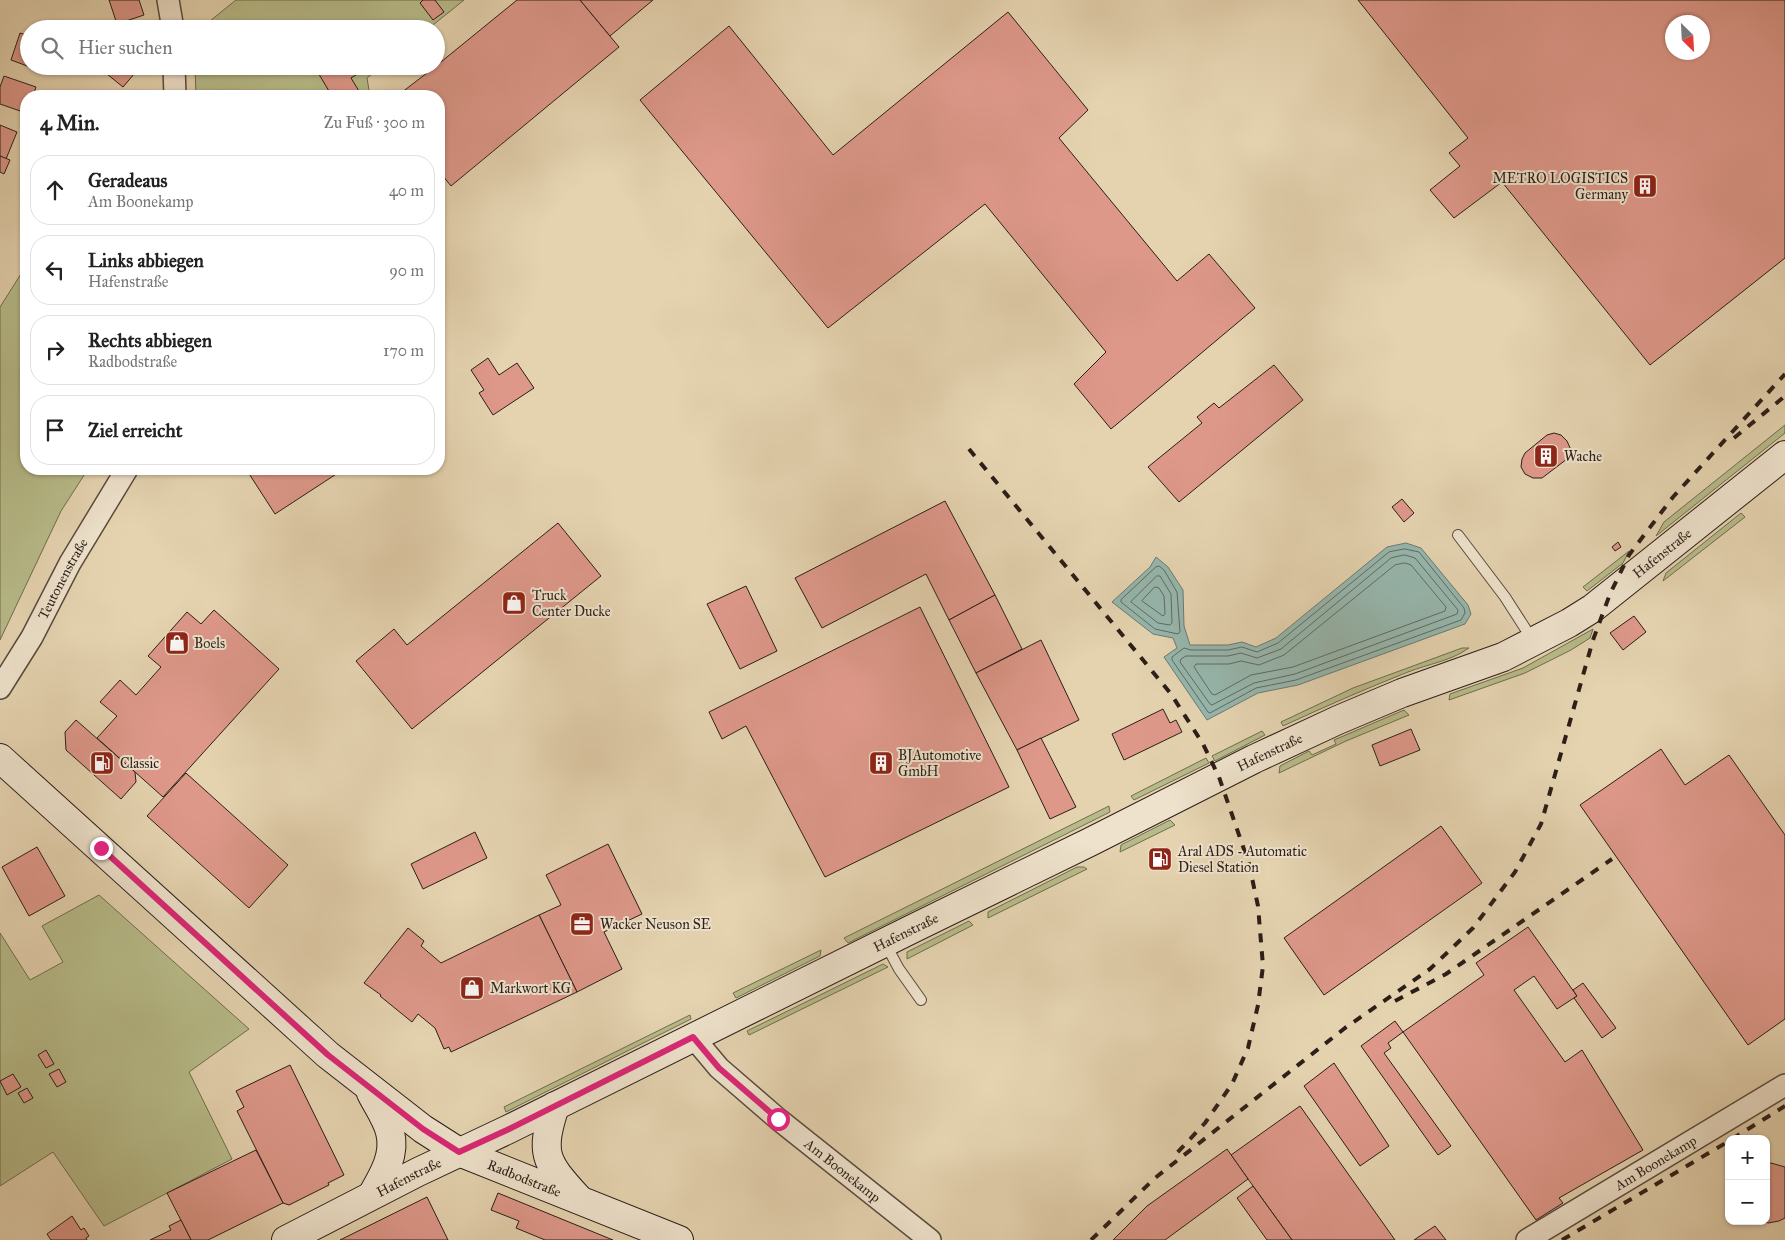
<!DOCTYPE html>
<html lang="de">
<meta charset="utf-8">
<style>
body{margin:0;font-family:"IM FELL Great Primer",serif;background:#f6f6f6;color:#222}
.controls{position:absolute;right:15px;bottom:15px;display:grid;overflow:hidden;border-radius:10px;box-shadow:0 1px 4px #0004}
.controls button{width:45px;height:45px;display:grid;place-items:center;padding:0;border:0;border-bottom:1px solid #e0e0e0;background:#fff;color:#222;font:25px sans-serif}
.compass{position:absolute;left:1665px;top:15px;width:45px;height:45px;border-radius:50%;background:#fff;box-shadow:0 1px 4px #0004;rotate:156deg}
.stop{position:absolute;width:15px;height:15px;margin:-11px;border:4px solid #db2777;border-radius:50%;background:#fff}
.stop.end{background:#db2777;border-color:#fff;box-shadow:0 1px 5px #0008}
.list{margin:0;padding:0;list-style:none}
h2{display:flex;justify-content:space-between;align-items:center;height:65px;margin:0;padding:0 20px;font-size:21px}
h2 small{font-size:16px;font-weight:400;color:#767676}
.list li{display:grid;grid-template-columns:32px 1fr auto;gap:15px;align-items:center;box-sizing:border-box;height:70px;margin:0 10px 10px;padding:0 10px;border:1px solid #e0e0e0;border-radius:20px}
.list b{display:block;font-size:19px;white-space:nowrap}
.list p{margin:0;font-size:16px;white-space:nowrap;color:#767676}
.list em{font-size:16px;font-style:normal;color:#767676}
.icon{flex:none;width:28px;height:28px;fill:none;stroke:currentColor;stroke-width:2;stroke-linecap:round;stroke-linejoin:round}
.map{position:relative;flex:none;width:1785px;height:1240px;overflow:hidden}
.search{position:absolute;background:#fff;box-shadow:0 1px 4px #0004;left:20px;top:20px;width:425px;height:55px;display:flex;align-items:center;gap:12px;box-sizing:border-box;padding:0 18px;border-radius:28px;color:#767676;font-size:19px}
.panel{position:absolute;background:#fff;box-shadow:0 1px 4px #0004;left:20px;top:90px;width:425px;height:385px;border-radius:20px}
.map>svg:first-child{display:block}
.green{fill:#b7bb89;stroke:#716c50}
.water{fill:#96b7ae;stroke:#6b7a72}
.lines{fill:none;stroke-linecap:round;stroke-linejoin:round}
.shore{stroke:#606a63;stroke-width:1}
.building{fill:#de988a;stroke:#2b1e18;fill-rule:evenodd}
.lane-casing{stroke:#5a4b3e;stroke-width:12}
.street-casing{stroke:#5a4b3e;stroke-width:24}
.secondary-casing{stroke:#2b1e18;stroke-width:30}
.lane{stroke:#eee2cc;stroke-width:10}
.street{stroke:#eee2cc;stroke-width:21}
.secondary{stroke:#eee2cc;stroke-width:28}
.rail{stroke:#2b1e18;stroke-width:4;stroke-dasharray:9 9;stroke-linecap:butt}
.route{stroke:#db2777;stroke-width:6}
.labels{text-anchor:middle;dominant-baseline:central;stroke-width:4;stroke-linejoin:round;paint-order:stroke}
.poi-label{font-size:14px;fill:#2b1e18;stroke:#eee2cc;text-anchor:start}
.street-label{font-size:14px;fill:#2b1e18;stroke:#eee2cc}
</style>
<div class="map">
<svg width="1785" height="1240" viewBox="0 0 1785 1240">
<rect width="100%" height="100%" fill="#e5d3b0"/>
<filter id="stains"><feTurbulence type="fractalNoise" baseFrequency=".004" numOctaves="4"/><feColorMatrix values="0 0 0 0 .2 0 0 0 0 .09 0 0 0 0 .02 0 0 0 .5 -.17"/></filter>
<radialGradient id="worn" r=".72"><stop offset=".6" stop-color="#630" stop-opacity="0"/><stop offset="1" stop-color="#630" stop-opacity=".3"/></radialGradient>
<!-- green -->
<g class="green">
<path d="M236 0H464L428 29H200Z"/>
<path d="M195 66H382L367 78 370 96H196Z"/>
<path d="M26 266V469H88L61 511 0 640V307Z"/>
<path d="M1785 425V433L1656 536 1664 522Z"/>
<path d="M1741 513 1745 517 1663 581 1666 573Z"/>
<path d="M1629 551 1623 563 1587 591 1583 587Z"/>
<path d="M1593 629 1590 638 1571 650 1525 673 1449 700 1450 694 1523 668Z"/>
<path d="M1462 648H1469C1451 661 1428 664 1408 672 1365 689 1324 707 1283 726L1281 722 1353 688Z"/>
<path d="M1404 710 1409 715 1346 741 1279 773 1280 766 1309 751 1312 755 1336 744 1334 740Z"/>
<path d="M1262 731 1265 735 1215 761 1212 756Z"/>
<path d="M1206 758 1209 763 1134 800 1131 796Z"/>
<path d="M1109 806 1110 812 848 943 844 938Z"/>
<path d="M1170 820 1175 825 1120 852 1121 845Z"/>
<path d="M1077 867H1084L1087 869 988 918V912Z"/>
<path d="M99 895 249 1029 189 1072 232 1159 104 1226 53 1152 0 1186V933L30 980 63 962 42 926Z"/>
<path d="M969 921 973 925 907 959V952Z"/>
<path d="M821 950 820 956 736 998 733 993Z"/>
<path d="M883 964 888 967 749 1035 747 1031Z"/>
<path d="M690 1015 691 1019 506 1112 504 1107Z"/>
</g>
<!-- water -->
<path class="water" d="M1406 543 1421 548 1468 605 1471 614 1465 624 1298 685 1258 693 1207 720 1164 657 1177 648 1173 638 1153 634 1112 602 1150 567 1156 557 1168 567 1183 590 1184 626 1190 645H1228L1242 642 1256 647 1276 638 1387 547Z"/>
<g class="lines">
<!-- shore -->
<g class="shore">
<path d="M1405 549 1419 552 1464 608 1465 613 1461 620 1296 680 1256 688 1210 713 1208 712 1172 660V657L1184 648 1191 650H1228L1242 647 1257 652 1278 643 1389 552Z"/>
<path d="M1405 555 1415 558 1458 610 1457 614 1295 674 1254 683 1212 705 1210 704 1180 662 1181 659 1186 656H1228L1241 653 1257 658 1281 649 1391 558Z"/>
<path d="M1405 563 1411 565 1446 607 1445 611 1293 667 1251 675 1215 695 1212 694 1194 667 1196 664H1229L1241 661 1259 665 1284 655 1395 565Z"/>
<path d="M1156 567 1159 566 1164 570 1177 592 1180 632 1178 634 1155 629 1121 602V600Z"/>
<path d="M1157 576H1160L1171 594 1172 623 1170 625 1158 623 1131 602Z"/>
<path d="M1155 587 1159 588 1164 596 1165 614 1163 616 1142 601Z"/>
</g>
</g>
<!-- building -->
<g class="building">
<path d="M109 0H139L144 15 117 24Z"/>
<path d="M423 0H435L444 12 433 20 420 3Z"/>
<path d="M517 0H580L619 47 451 186 439 171V96H397L436 66Z"/>
<path d="M580 0H653L610 36Z"/>
<path d="M1358 0H1785V258L1650 365 1502 182 1454 218 1430 190 1460 166 1449 153 1468 138ZM1672 22H1702V52H1672Z"/>
<path d="M1008 12 1088 110 1059 138 1177 281 1209 254 1255 308 1111 429 1074 384 1106 352 985 204 828 328 640 100 729 26 833 155Z"/>
<path d="M20 33 29 36V66H39L38 70 11 60Z"/>
<path d="M105 66H139L140 67 123 87 102 70Z"/>
<path d="M314 66H362L364 70 351 78 362 96H332Z"/>
<path d="M4 76 36 87 33 96H26V113L0 104V87Z"/>
<path d="M0 125 17 132 6 159 0 156Z"/>
<path d="M0 156 10 160 4 174 0 172Z"/>
<path d="M488 358 499 375 517 363 534 388 493 415 479 393 484 390 471 370Z"/>
<path d="M1274 365 1303 400 1179 502 1148 467 1202 423 1197 417 1214 403 1219 408Z"/>
<path d="M1554 433 1561 435 1567 441 1571 450 1567 459 1542 478H1533L1525 474 1521 467 1522 459 1525 453 1547 435Z"/>
<path d="M246 469H344L275 514Z"/>
<path d="M1402 499 1414 513 1404 522 1392 507Z"/>
<path d="M945 501 995 595 949 620 926 574 822 628 795 578Z"/>
<path d="M558 523 601 576 412 729 356 661 394 629 407 645Z"/>
<path d="M1618 542 1621 547 1615 551 1612 547Z"/>
<path d="M746 586 777 651 740 669 707 604Z"/>
<path d="M995 595 1022 649 976 673 949 620Z"/>
<path d="M920 607 1009 787 825 877 746 726 722 739 709 712Z"/>
<path d="M214 610 279 669 163 797 97 738 117 716 100 702 120 680 136 695 161 667 148 656 187 612 201 624Z"/>
<path d="M1634 616 1646 632 1623 650 1610 633Z"/>
<path d="M1041 640 1079 720 1017 750 976 673Z"/>
<path d="M1163 709 1170 723 1176 720 1182 732 1124 760 1112 734Z"/>
<path d="M76 720 135 772 136 782 121 799 66 750 65 732Z"/>
<path d="M1411 729 1420 750 1380 766 1372 745Z"/>
<path d="M1041 738 1076 807 1050 819 1017 750Z"/>
<path d="M1661 749 1685 785 1729 755 1785 835V1019L1748 1045 1580 805Z"/>
<path d="M186 773 288 865 249 908 147 816Z"/>
<path d="M1441 826 1482 883 1324 995 1284 938Z"/>
<path d="M475 832 487 858 423 889 411 864Z"/>
<path d="M608 844 642 914 604 932 622 969 577 992 539 915 561 905 546 875Z"/>
<path d="M37 847 65 896 29 916 2 867Z"/>
<path d="M539 915 577 992 451 1052 449 1047 444 1049 435 1028 418 1014 412 1022 380 996 381 995 364 983 408 928 424 941 421 946 441 963Z"/>
<path d="M1528 927 1577 996 1557 1009 1534 976 1514 990 1565 1062 1582 1050 1643 1150 1559 1198 1563 1203 1536 1220 1403 1032 1484 975 1476 963Z"/>
<path d="M1583 983 1616 1028 1602 1038 1574 998 1577 996 1573 990Z"/>
<path d="M1395 1021 1403 1032 1388 1043 1391 1048 1384 1053 1451 1146 1438 1155 1361 1046Z"/>
<path d="M46 1050 54 1064 46 1068 38 1055Z"/>
<path d="M1334 1063 1389 1146 1360 1166 1304 1086Z"/>
<path d="M290 1065 344 1175 328 1183 329 1185 289 1205 283 1203 237 1111 244 1107 236 1091Z"/>
<path d="M59 1069 66 1082 57 1087 49 1074Z"/>
<path d="M13 1074 21 1087 7 1095 0 1081Z"/>
<path d="M27 1088 33 1098 24 1103 18 1093Z"/>
<path d="M1300 1106 1395 1240H1292L1248 1179 1231 1155Z"/>
<path d="M1227 1149 1248 1179 1165 1240H1113L1147 1206Z"/>
<path d="M256 1150 283 1203 208 1240H191L167 1193Z"/>
<path d="M1771 1163 1785 1167V1218L1779 1221 1768 1223 1764 1221H1766V1164Z"/>
<path d="M1253 1186 1292 1240H1267L1237 1198Z"/>
<path d="M498 1193 613 1240H545L516 1228 519 1221 491 1210Z"/>
<path d="M427 1197 448 1240H340Z"/>
<path d="M72 1216 81 1230 84 1228 89 1236 86 1238 87 1240H51L47 1234Z"/>
<path d="M181 1220 191 1240H150L171 1230 169 1226Z"/>
<path d="M1435 1226 1446 1240H1414Z"/>
</g>
<g class="lines">
<defs>
<g id="lane">
<path d="M1458 535 1505 597 1532 639"/>
<path d="M885 943 899 969 921 1000"/>
</g>
<g id="street">
<path d="M168 0 173 29"/>
<path d="M174 66 175 96"/>
<path id="s1" d="M0 688 32 637 70 563 127 469"/>
<path id="s2" d="M693 1037 719 1068 778 1119 930 1240"/>
<path id="s3" d="M1527 1240 1785 1085"/>
</g>
<g id="secondary">
<path id="s4" d="M0 758 328 1055 423 1129 459 1152 679 1240"/>
<path d="M371 1093C377 1105 387 1119 390 1132 396 1155 383 1176 372 1195"/>
<path d="M555 1106C540 1153 544 1161 577 1197"/>
<path id="s5" d="M286 1240 418 1172 507 1130 910 930 1090 842 1254 759 1338 720 1402 693 1503 657 1569 623 1593 608 1785 455"/>
</g>
</defs>
<!-- lane casing -->
<use href="#lane" class="lane-casing"/>
<!-- street casing -->
<use href="#street" class="street-casing"/>
<!-- secondary casing -->
<use href="#secondary" class="secondary-casing"/>
<!-- lane -->
<use href="#lane" class="lane"/>
<!-- street -->
<use href="#street" class="street"/>
<!-- secondary -->
<use href="#secondary" class="secondary"/>
<!-- rail -->
<g class="rail">
<path d="M1734 438 1785 396"/>
<path d="M969 449 1171 694 1203 744 1219 777 1249 864 1258 906 1263 966 1258 1005 1248 1048 1232 1084 1205 1123 1176 1154"/>
<path d="M1395 1001 1446 974 1612 859"/>
<path d="M1732 1139 1785 1106"/>
<path d="M1091 1240 1155 1178 1345 1028 1430 969 1473 928 1515 872 1541 824 1593 640 1610 594 1629 555 1673 497 1785 374"/>
<path d="M1562 1240 1729 1141"/>
</g>
</g>
<g class="lines">
<!-- route -->
<path class="route" d="M101 848 328 1055 423 1129 459 1152 507 1130 693 1037 719 1068 778 1119"/>
</g>
<!-- icons -->
<defs>
<symbol id="building-square" viewBox="-11 -11 22 22"><rect x="-9" y="-9" width="18" height="18" rx="4" fill="#8f2418" stroke="#eee2cc"/><path d="M-4-6H4V6H1V3H-1V6H-4ZM-2.5-4.3h1.7v1.8h-1.7ZM.8-4.3h1.7v1.8H.8ZM-2.5-1h1.7V.8h-1.7ZM.8-1h1.7V.8H.8Z" fill="#fff"/></symbol>
<symbol id="shop-square" viewBox="-11 -11 22 22"><rect x="-9" y="-9" width="18" height="18" rx="4" fill="#8f2418" stroke="#eee2cc"/><path d="M-5-2.5h2.3a2.7 3.5 0 0 1 5.4 0H5L5.5 6h-11ZM-1.5-2.5h3a1.5 2.3 0 0 0-3 0Z" fill="#fff"/></symbol>
<symbol id="fuel-square" viewBox="-11 -11 22 22"><rect x="-9" y="-9" width="18" height="18" rx="4" fill="#8f2418" stroke="#eee2cc"/><path d="M-5.5-6h7V0h2V4h1.3V-2.5L3-4.5l.8-.8L6-3V5H2.5V1h-1V6h-7ZM-4.2-4.7v3.2H.2V-4.7Z" fill="#fff"/></symbol>
<symbol id="office-square" viewBox="-11 -11 22 22"><rect x="-9" y="-9" width="18" height="18" rx="4" fill="#8f2418" stroke="#eee2cc"/><path d="M-6-3h4V-5.5h4V-3h4V5H-6ZM-1-4.5V-3h2v-1.5ZM-6 0V1H6V0Z" fill="#fff"/></symbol>
</defs>
<g fill-rule="evenodd">
<use href="#building-square" x="1631" y="172" width="28" height="28"/>
<use href="#building-square" x="1532" y="442" width="28" height="28"/>
<use href="#shop-square" x="500" y="589" width="28" height="28"/>
<use href="#shop-square" x="163" y="629" width="28" height="28"/>
<use href="#fuel-square" x="88" y="749" width="28" height="28"/>
<use href="#building-square" x="867" y="749" width="28" height="28"/>
<use href="#fuel-square" x="1146" y="845" width="28" height="28"/>
<use href="#office-square" x="568" y="910" width="28" height="28"/>
<use href="#shop-square" x="458" y="974" width="28" height="28"/>
</g>
<g class="labels">
<!-- poi labels -->
<g class="poi-label">
<text x="1628" y="178" text-anchor="end">METRO LOGISTICS<tspan x="1628" dy="16">Germany</tspan></text>
<text x="1564" y="456">Wache</text>
<text x="532" y="595">Truck<tspan x="532" dy="16">Center Ducke</tspan></text>
<text x="194" y="643">Boels</text>
<text x="898" y="755">BJAutomotive<tspan x="898" dy="16">GmbH</tspan></text>
<text x="120" y="763">Classic</text>
<text x="1178" y="851">Aral ADS - Automatic<tspan x="1178" dy="16">Diesel Station</tspan></text>
<text x="600" y="924">Wacker Neuson SE</text>
<text x="490" y="988">Markwort KG</text>
</g>
<!-- street labels -->
<g class="street-label">
<text stroke="none"><textPath href="#s5" startOffset="1541">Hafenstraße</textPath></text>
<text stroke="none"><textPath href="#s1" startOffset="126">Teutonenstraße</textPath></text>
<text stroke="none"><textPath href="#s5" startOffset="1098">Hafenstraße</textPath></text>
<text stroke="none"><textPath href="#s5" startOffset="692">Hafenstraße</textPath></text>
<text stroke="none"><textPath href="#s3" startOffset="150">Am Boonekamp</textPath></text>
<text stroke="none"><textPath href="#s2" startOffset="201">Am Boonekamp</textPath></text>
<text stroke="none"><textPath href="#s5" startOffset="138">Hafenstraße</textPath></text>
<text stroke="none"><textPath href="#s4" startOffset="676">Radbodstraße</textPath></text>
</g>
</g>
<rect width="100%" height="100%" filter="url(#stains)"/>
<rect width="100%" height="100%" fill="url(#worn)"/>
</svg>
<div class="controls">
<button>+</button>
<button>−</button>
</div>
<svg class="compass" viewBox="-18 -18 36 36"><path d="M0-13l5 13h-10z" fill="#e53935"/><path d="M0 13l5-13h-10z" fill="#767676"/></svg>
<div class="stop" style="left:778px;top:1119px"></div>
<div class="stop end" style="left:101px;top:848px"></div>
<div class="search"><svg class="icon" aria-label="search" viewBox="0 0 24 24"><circle cx="10" cy="10" r="6"/><path d="M15 15l6 6"/></svg>Hier suchen</div>
<section class="panel">
<h2>4 Min.<small>Zu Fuß · 300 m</small></h2>
<ul class="list">
<li><svg class="icon" aria-label="ahead" viewBox="0 0 24 24"><path d="M12 20V5M6 11l6-6 6 6"/></svg><div><b>Geradeaus</b><p>Am Boonekamp</p></div><em>40 m</em></li>
<li><svg class="icon" aria-label="left" viewBox="0 0 24 24"><path d="M17 20v-9H6M10 6l-5 5 5 5"/></svg><div><b>Links abbiegen</b><p>Hafenstraße</p></div><em>90 m</em></li>
<li><svg class="icon" aria-label="right" viewBox="0 0 24 24"><path d="M7 20v-9h11M14 6l5 5-5 5"/></svg><div><b>Rechts abbiegen</b><p>Radbodstraße</p></div><em>170 m</em></li>
<li><svg class="icon" aria-label="arrive" viewBox="0 0 24 24"><path d="M6 21V4h12l-3 4 3 4H6"/></svg><div><b>Ziel erreicht</b></div></li>
</ul>
</section>
</div>
